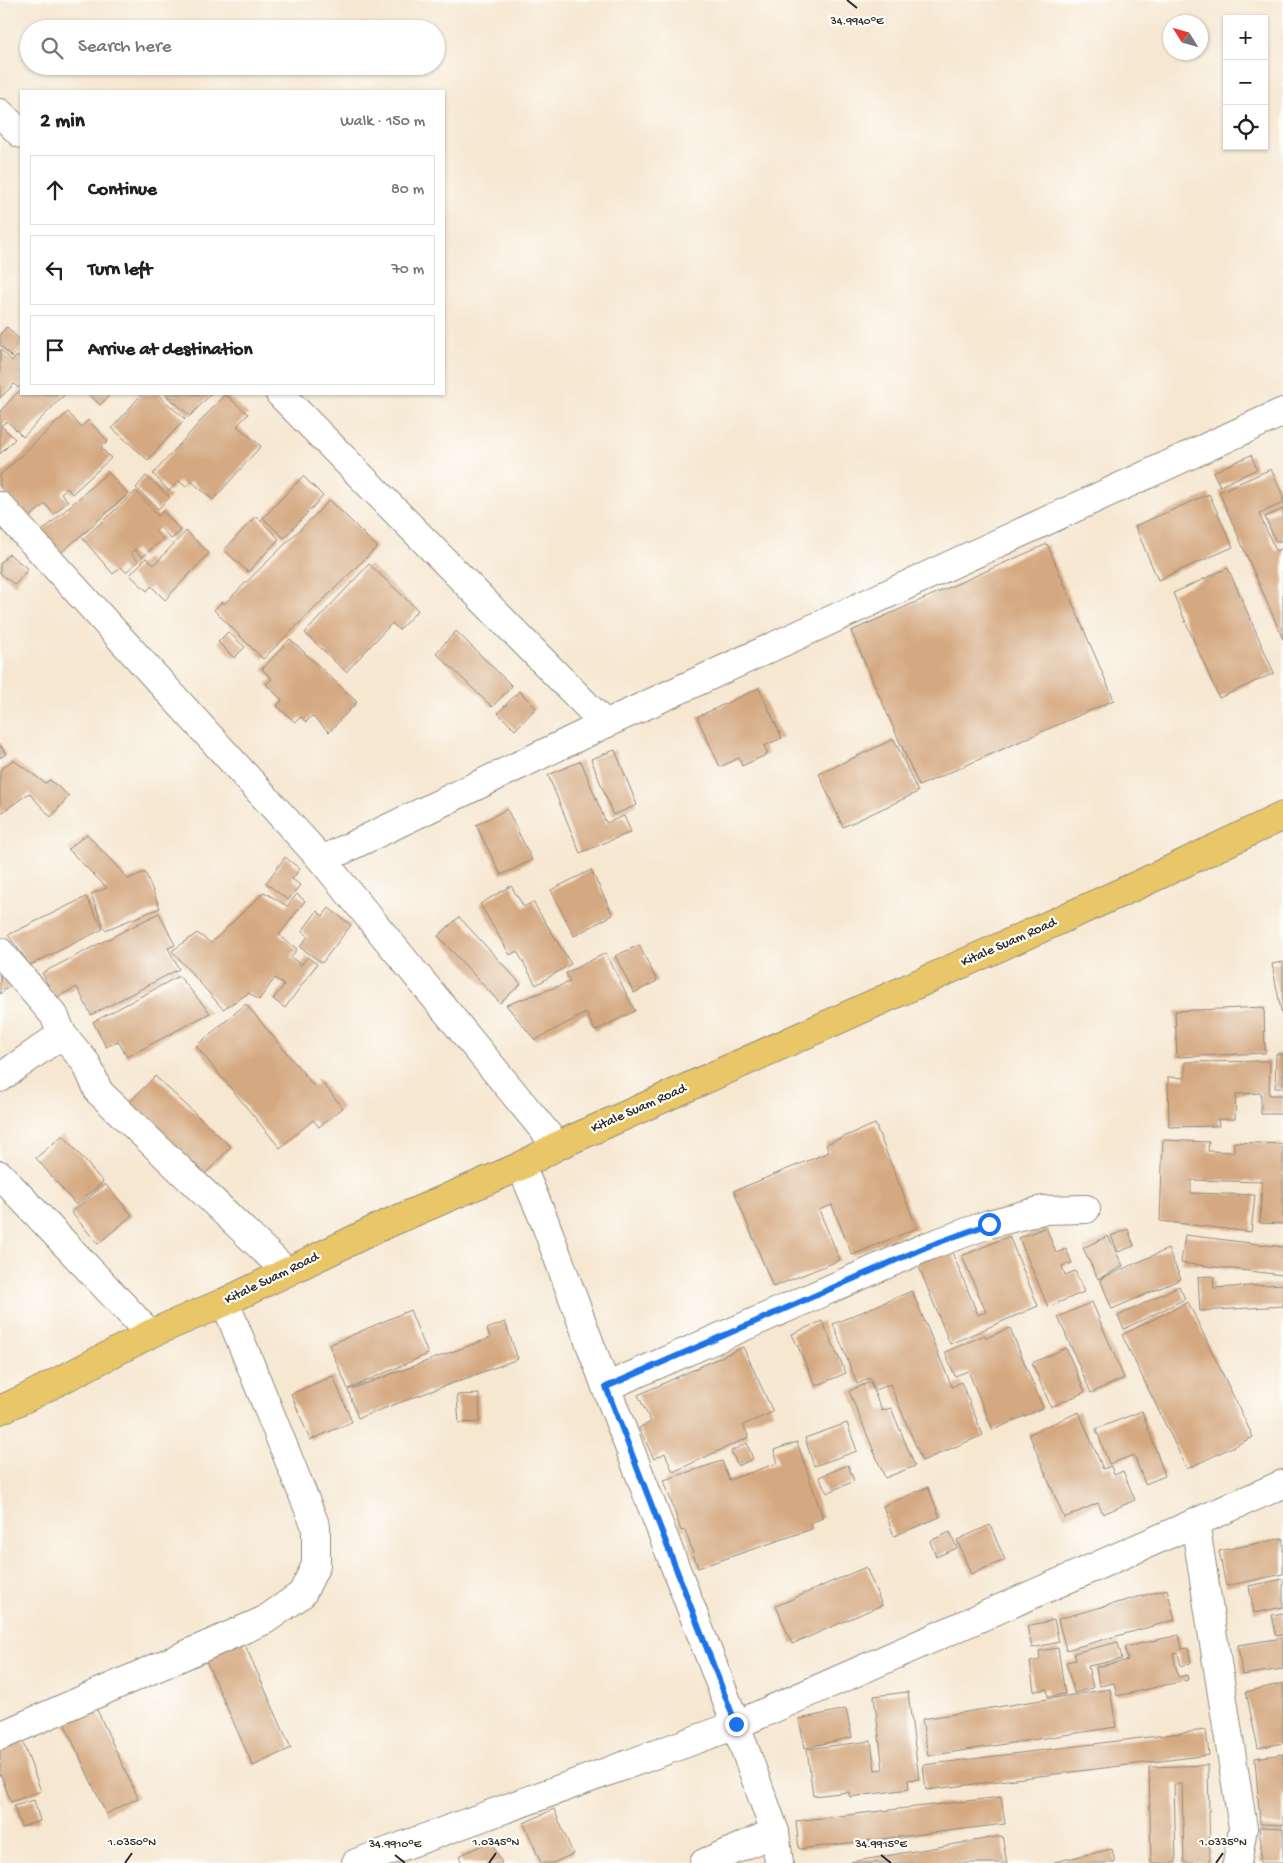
<!DOCTYPE html>
<meta charset="utf-8">
<style>
body{margin:0;font-family:"Gochi Hand",sans-serif;background:#f6f6f6;color:#202124}
.controls{position:absolute;right:15px;top:15px;display:grid;overflow:hidden;border-radius:0px;box-shadow:0 1px 4px #0004}
.controls button{width:45px;height:45px;display:grid;place-items:center;padding:0;border:0;border-bottom:1px solid #e0e0e0;background:#fff;color:#202124;font:25px sans-serif}
.compass{position:absolute;left:1163px;top:15px;width:45px;height:45px;border-radius:50%;background:#fff;box-shadow:0 1px 4px #0004;rotate:307deg}
.stop{position:absolute;width:15px;height:15px;margin:-11px;border:4px solid #1a73e8;border-radius:50%;background:#fff}
.stop.end{background:#1a73e8;border-color:#fff;box-shadow:0 1px 5px #0008}
.list{margin:0;padding:0;list-style:none}
h2{display:flex;justify-content:space-between;align-items:center;height:65px;margin:0;padding:0 20px;font-size:21px}
h2 small{font-size:16px;font-weight:400;color:#757577}
.list li{display:grid;grid-template-columns:32px 1fr auto;gap:15px;align-items:center;box-sizing:border-box;height:70px;margin:0 10px 10px;padding:0 10px;border:1px solid #e0e0e0;border-radius:0px}
.list b{display:block;font-size:19px;white-space:nowrap}
.list em{font-size:16px;font-style:normal;color:#757577}
.icon{flex:none;width:28px;height:28px;fill:none;stroke:currentColor;stroke-width:2;stroke-linecap:round;stroke-linejoin:round}
.map{position:relative;flex:none;width:1283px;height:1863px;overflow:hidden}
.search{position:absolute;background:#fff;box-shadow:0 1px 4px #0004;left:20px;top:20px;width:425px;height:55px;display:flex;align-items:center;gap:12px;box-sizing:border-box;padding:0 18px;border-radius:28px;color:#757577;font-size:19px}
.panel{position:absolute;background:#fff;box-shadow:0 1px 4px #0004;left:20px;top:90px;width:425px;height:305px;border-radius:0px}
.map>svg:first-child{display:block}
.building{fill:#d4a880}
.lines{fill:none;stroke-linecap:round;stroke-linejoin:round}
.street-casing{stroke:#90897e;stroke-width:30}
.highway-casing{stroke:#90897e;stroke-width:30}
.street{stroke:#fff;stroke-width:28}
.highway{stroke:#e9c769;stroke-width:28}
.route{stroke:#1a73e8;stroke-width:6}
.ticks{fill:none;stroke:#2b2b2b;stroke-width:2}
.labels{text-anchor:middle;dominant-baseline:central;stroke-width:4.5;stroke-linejoin:round;paint-order:stroke}
.street-label{font-size:14px;fill:#2b2b2b;stroke:#fdfcf7}
.ticks-label{font-size:12px;text-anchor:middle;fill:#2b2b2b;stroke:#fdfcf7;stroke-width:4.5;stroke-linejoin:round;paint-order:stroke}
</style>
<div class="map">
<svg width="1283" height="1863" viewBox="0 0 1283 1863">
<rect width="100%" height="100%" fill="#fdfcf7"/>
<filter id="ink" filterUnits="userSpaceOnUse"><feTurbulence type="fractalNoise" baseFrequency=".02" numOctaves="2"/><feDisplacementMap in="SourceGraphic" scale="10" xChannelSelector="R" yChannelSelector="G"/><feConvolveMatrix kernelMatrix="1 2 1 2 8 2 1 2 1" color-interpolation-filters="sRGB"/></filter>
<filter id="wash" filterUnits="userSpaceOnUse"><feTurbulence type="fractalNoise" baseFrequency=".0096" numOctaves="4" result="noise"/><feDisplacementMap in="SourceGraphic" scale="20" xChannelSelector="R" yChannelSelector="G"/><feGaussianBlur stdDeviation="1.12" result="paint"/><feColorMatrix in="noise" values="0 0 0 0 0 0 0 0 0 0 0 0 0 0 0 0 0 1.4 0 .05"/><feComposite in="paint" operator="in"/></filter>
<g filter="url(#wash)">
<rect width="100%" height="100%" fill="#f6e7d1"/>
<g id="blocks">
<!-- building -->
<g class="building">
<path d="M7 327 21 341V347L12 357 0 345V334Z"/>
<path d="M0 349 12 361 17 356 21 360V385L18 388 14 384 0 398Z"/>
<path d="M21 389V394H65L23 437 7 421 1 426 15 439 0 454V411Z"/>
<path d="M89 394H111L100 405Z"/>
<path d="M142 394H157L185 419 148 460 112 428Z"/>
<path d="M165 394H211L190 416Z"/>
<path d="M225 394 248 414 237 426 261 446 213 500 191 481 186 487 179 481 169 491 153 474Z"/>
<path d="M68 412 81 427 88 420 108 441 101 448 111 458 72 494 67 488 61 493 68 501 54 514 45 504 29 518 0 487V475Z"/>
<path d="M1251 455 1257 469 1220 486 1213 472Z"/>
<path d="M1271 469 1283 496V503L1259 514 1276 551 1283 548V639L1219 492Z"/>
<path d="M108 472 128 494 60 554 41 532Z"/>
<path d="M146 476 170 497 158 509 136 488Z"/>
<path d="M303 476 323 496 284 538 263 518Z"/>
<path d="M136 491 158 516 163 511 181 531 171 539 160 527 155 531 163 539 142 557 135 549 131 553 138 561 126 572 121 567 113 574 83 539Z"/>
<path d="M1209 494 1233 547 1158 580 1135 526Z"/>
<path d="M330 500 377 547 263 659 214 610 222 602 224 604Z"/>
<path d="M1283 509V540L1276 542 1265 517Z"/>
<path d="M256 516 279 539 248 572 224 550Z"/>
<path d="M186 531 209 553 165 600 151 586 147 591 130 575 146 558 154 565Z"/>
<path d="M1047 544 1114 700 919 786 851 631Z"/>
<path d="M9 554 28 569 15 585 0 573V564Z"/>
<path d="M369 564 418 610 399 630 392 623 346 672 305 633Z"/>
<path d="M1228 568 1274 673 1219 698 1173 593Z"/>
<path d="M456 631 512 686 492 707 436 653Z"/>
<path d="M228 632 245 647 234 658 218 642Z"/>
<path d="M290 639 357 702 329 732 312 716 306 722 301 717 295 722 277 706 282 700 266 684 272 679 262 669Z"/>
<path d="M759 688 782 738 764 746 768 754 742 766 739 758 720 767 697 717Z"/>
<path d="M519 691 536 708 515 730 498 713Z"/>
<path d="M894 739 918 792 843 827 819 774Z"/>
<path d="M0 744 6 754 0 758Z"/>
<path d="M615 750 637 805 613 815 591 759Z"/>
<path d="M13 760 45 783 50 780 69 796 51 817 29 793 0 814V770Z"/>
<path d="M581 761 606 823 624 816 631 832 580 853 548 775Z"/>
<path d="M507 809 532 860 501 875 476 825Z"/>
<path d="M87 834 128 879 145 872 160 908 105 930 91 894 107 888 68 849Z"/>
<path d="M285 857 300 869 292 879 300 885 288 900 266 883Z"/>
<path d="M591 870 613 915 574 936 551 890Z"/>
<path d="M511 886 524 907 533 902 571 964 536 985 517 951 510 955 480 904Z"/>
<path d="M264 892 287 906 297 894 305 901 279 935 297 949 291 957 301 965 307 957 317 964 285 1008 273 999 284 985 275 978 259 1000 249 993 223 1009 172 951 197 933 211 943Z"/>
<path d="M86 897 103 929 30 965 8 935Z"/>
<path d="M329 908 351 925 322 963 300 947 308 936 302 931 317 911 323 916Z"/>
<path d="M159 913 175 945 168 948 179 969 91 1015 77 987 55 998 42 973Z"/>
<path d="M459 917 521 984 500 1003 438 936Z"/>
<path d="M639 945 657 981 634 993 615 956Z"/>
<path d="M606 953 635 1011 595 1031 586 1013 535 1040 506 1005 570 982 566 973Z"/>
<path d="M1283 962V1015H1282L1272 964Z"/>
<path d="M0 967 13 983 0 994Z"/>
<path d="M179 976 210 1013 127 1057 118 1041 106 1047 93 1022Z"/>
<path d="M246 1004 314 1086 320 1080 343 1108 319 1127 313 1120 280 1148 196 1046Z"/>
<path d="M1264 1007 1265 1053 1177 1057 1175 1011Z"/>
<path d="M1276 1054H1283V1088H1275Z"/>
<path d="M1270 1061 1269 1095H1283V1114H1261V1093L1236 1094 1235 1119H1218L1219 1126 1169 1127 1168 1077 1185 1078V1062Z"/>
<path d="M155 1076 231 1147 202 1177 127 1105Z"/>
<path d="M875 1124 917 1228 852 1255 832 1205 819 1210 840 1260 773 1287 734 1191 829 1152 826 1144Z"/>
<path d="M63 1135 103 1182 76 1205 36 1158Z"/>
<path d="M1163 1140 1209 1142 1208 1151 1234 1152V1142L1283 1144V1224L1260 1223 1262 1182 1191 1180V1193L1255 1195 1251 1232 1160 1221Z"/>
<path d="M105 1184 132 1215 98 1244 71 1212Z"/>
<path d="M1046 1227 1056 1253 1066 1249 1072 1263 1062 1266 1065 1275 1075 1271 1084 1292 1048 1307 1019 1238Z"/>
<path d="M1128 1229 1134 1246 1118 1252 1111 1236Z"/>
<path d="M1185 1235 1283 1247V1275L1181 1263Z"/>
<path d="M1009 1236 1038 1306 950 1344 917 1262 950 1247 978 1315 986 1312 962 1256Z"/>
<path d="M1108 1236 1123 1266 1098 1279 1083 1248Z"/>
<path d="M1168 1249 1181 1279 1112 1309 1100 1279Z"/>
<path d="M1213 1276 1214 1288 1283 1284V1306L1200 1311 1198 1277Z"/>
<path d="M1179 1286 1185 1299 1124 1329 1118 1316Z"/>
<path d="M912 1291 952 1387 961 1382 983 1435 922 1461 890 1384 875 1390 870 1378 857 1384 833 1324Z"/>
<path d="M1092 1302 1124 1378 1091 1393 1058 1317Z"/>
<path d="M1188 1302 1253 1437 1187 1469 1122 1335Z"/>
<path d="M410 1310 428 1354 348 1389 329 1345Z"/>
<path d="M822 1321 846 1373 816 1386 792 1334Z"/>
<path d="M505 1322 518 1359 358 1418 348 1390 490 1338 487 1329Z"/>
<path d="M1010 1328 1043 1408 993 1430 968 1371 955 1376 945 1352 985 1335 986 1338Z"/>
<path d="M743 1347 773 1412 743 1425 749 1437 673 1472 665 1453 654 1459 639 1428 651 1422 638 1395Z"/>
<path d="M1066 1348 1085 1392 1051 1407 1032 1363Z"/>
<path d="M333 1376 352 1422 310 1440 291 1394Z"/>
<path d="M870 1382 882 1411 891 1408 915 1466 885 1478 849 1391Z"/>
<path d="M479 1394 480 1422 459 1423 457 1395Z"/>
<path d="M1142 1411 1165 1476 1145 1484 1134 1455 1109 1464 1096 1429Z"/>
<path d="M1079 1412 1103 1469 1111 1466 1114 1475 1123 1471 1135 1500 1103 1514 1098 1503 1064 1518 1029 1434Z"/>
<path d="M847 1423 857 1451 814 1466 805 1438Z"/>
<path d="M797 1442 823 1518 810 1523 812 1529 698 1568 685 1530 681 1531 664 1480 722 1461 729 1480 778 1463 774 1450Z"/>
<path d="M747 1443 753 1459 738 1466 731 1451Z"/>
<path d="M848 1465 854 1481 827 1493 819 1477Z"/>
<path d="M928 1487 940 1517 894 1536 883 1506Z"/>
<path d="M990 1525 1005 1560 971 1574 957 1540Z"/>
<path d="M950 1532 957 1548 936 1557 930 1541Z"/>
<path d="M1283 1538V1574L1226 1586 1219 1551Z"/>
<path d="M866 1567 882 1605 792 1644 776 1606Z"/>
<path d="M1283 1579V1607L1254 1613 1249 1586Z"/>
<path d="M1167 1589 1175 1620 1066 1650 1058 1619Z"/>
<path d="M1283 1613V1635L1276 1636 1272 1615Z"/>
<path d="M1054 1620 1059 1642 1032 1648 1027 1626Z"/>
<path d="M1179 1635 1182 1649 1188 1648 1191 1663 1181 1666 1178 1653 1173 1654 1178 1677 1187 1675 1188 1680 1117 1696 1114 1683 1099 1686 1096 1667 1128 1660 1125 1647Z"/>
<path d="M241 1636 291 1748 253 1766 203 1654Z"/>
<path d="M1283 1638V1669L1242 1675 1238 1645Z"/>
<path d="M1118 1642 1122 1659 1088 1666 1093 1688 1074 1693 1066 1662 1076 1660 1074 1653Z"/>
<path d="M1058 1648 1065 1694 1048 1697 1047 1689 1034 1691 1030 1662 1040 1660 1039 1651Z"/>
<path d="M1283 1683V1743L1258 1748 1246 1692Z"/>
<path d="M1110 1689 1116 1727 928 1756 922 1719Z"/>
<path d="M908 1692 919 1779 908 1780 909 1789 850 1797 849 1792 813 1796 807 1749 871 1741 875 1770 883 1769 874 1696Z"/>
<path d="M91 1697 138 1798 106 1814 59 1712Z"/>
<path d="M846 1709 852 1737 805 1748 799 1719Z"/>
<path d="M1206 1730 1209 1755 926 1790 923 1765Z"/>
<path d="M19 1732 41 1791 11 1802 0 1773V1739Z"/>
<path d="M1283 1754V1825L1260 1824 1255 1758Z"/>
<path d="M1208 1765 1210 1863H1184L1182 1784H1174L1176 1863H1151L1149 1767Z"/>
<path d="M1001 1797 1005 1824 799 1849 796 1821Z"/>
<path d="M34 1800 40 1821 21 1827 14 1806Z"/>
<path d="M554 1809 573 1854 553 1863H541L524 1823Z"/>
<path d="M1259 1827 1283 1828V1863H1260L1261 1844Z"/>
<path d="M1002 1836 1007 1863H851V1862Z"/>
<path d="M491 1841 502 1863H462L459 1856Z"/>
<path d="M1112 1849 1115 1863H1054V1862Z"/>
</g>
</g>
</g>
<g filter="url(#ink)">
<use href="#blocks" fill-opacity="0" stroke="#90897e" stroke-width="1"/>
<g class="lines">
<defs>
<g id="street">
<path d="M0 113 21 134"/>
<path d="M280 394 605 724"/>
<path d="M0 506 322 860 557 1146"/>
<path d="M322 860 605 724 1283 412"/>
<path d="M0 952 54 1015 62 1034 86 1063 99 1092 287 1272"/>
<path d="M0 1078 62 1034"/>
<path d="M521 1166 544 1220 606 1387 736 1725 775 1832 779 1863"/>
<path d="M0 1175 150 1334"/>
<path d="M606 1387 926 1247 989 1224 1043 1210 1086 1209"/>
<path d="M1195 1522 1243 1828 1237 1863"/>
<path d="M0 1736 265 1620 302 1594 316 1565V1527L225 1302"/>
<path d="M356 1863 736 1725 1283 1484"/>
<path d="M704 1863 775 1832"/>
</g>
<path id="highway" d="M0 1410 28 1397 150 1334 225 1302 382 1226 521 1166 557 1146 1140 884 1283 816"/>
</defs>
<!-- street casing -->
<use href="#street" class="street-casing"/>
<!-- highway casing -->
<use href="#highway" class="highway-casing"/>
<!-- street -->
<use href="#street" class="street"/>
<!-- highway -->
<use href="#highway" class="highway"/>
</g>
</g>
<g class="lines" filter="url(#ink)">
<!-- route -->
<path class="route" d="M736 1724 606 1387 926 1247 989 1224"/>
</g>
<!-- ticks -->
<path class="ticks" d="M847 0 857 8M395 1855 405 1863M881 1855 891 1863M125 1863 132 1853M489 1863 496 1853M1216 1863 1223 1853"/>
<g class="labels">
<!-- street labels -->
<g class="street-label">
<text transform="translate(1009 943) rotate(-24)">Kitale Suam Road</text>
<text transform="translate(639 1109) rotate(-24)">Kitale Suam Road</text>
<text transform="translate(272 1279) rotate(-26)">Kitale Suam Road</text>
</g>
</g>
<g class="ticks-label">
<text x="857" y="24">34.9940°E</text>
<text x="132" y="1845">1.0350°N</text>
<text x="496" y="1845">1.0345°N</text>
<text x="1223" y="1845">1.0335°N</text>
<text x="395" y="1847">34.9910°E</text>
<text x="881" y="1847">34.9915°E</text>
</g>
</svg>
<div class="controls">
<button>+</button>
<button>−</button>
<button><svg class="icon" aria-label="locate" viewBox="0 0 24 24"><circle cx="12" cy="12" r="6"/><path d="M12 2v4M12 18v4M2 12h4M18 12h4"/></svg></button>
</div>
<svg class="compass" viewBox="-18 -18 36 36"><path d="M0-13l5 13h-10z" fill="#e53935"/><path d="M0 13l5-13h-10z" fill="#757577"/></svg>
<div class="stop" style="left:989px;top:1224px"></div>
<div class="stop end" style="left:736px;top:1724px"></div>
<div class="search"><svg class="icon" aria-label="search" viewBox="0 0 24 24"><circle cx="10" cy="10" r="6"/><path d="M15 15l6 6"/></svg>Search here</div>
<section class="panel">
<h2>2 min<small>Walk · 150 m</small></h2>
<ul class="list">
<li><svg class="icon" aria-label="ahead" viewBox="0 0 24 24"><path d="M12 20V5M6 11l6-6 6 6"/></svg><div><b>Continue</b></div><em>80 m</em></li>
<li><svg class="icon" aria-label="left" viewBox="0 0 24 24"><path d="M17 20v-9H6M10 6l-5 5 5 5"/></svg><div><b>Turn left</b></div><em>70 m</em></li>
<li><svg class="icon" aria-label="arrive" viewBox="0 0 24 24"><path d="M6 21V4h12l-3 4 3 4H6"/></svg><div><b>Arrive at destination</b></div></li>
</ul>
</section>
</div>
